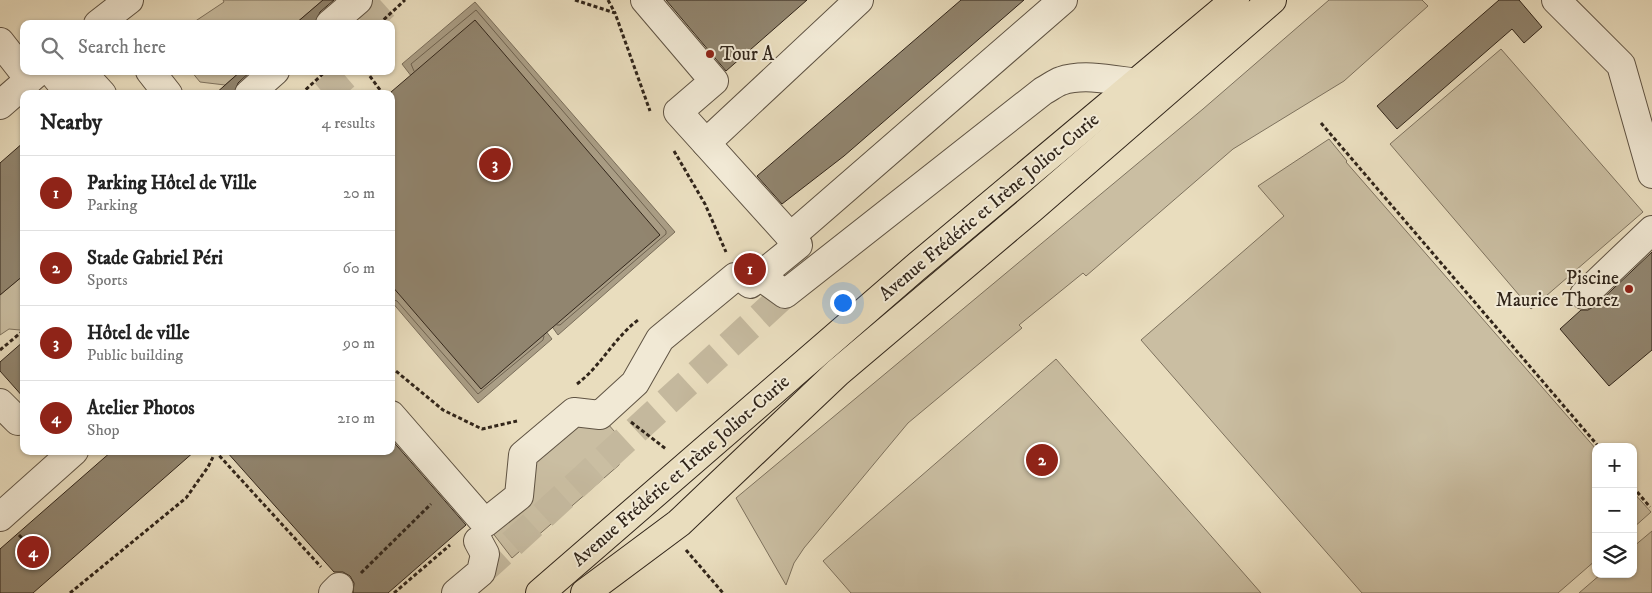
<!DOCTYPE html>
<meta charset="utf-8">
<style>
body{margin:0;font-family:"IM FELL DW Pica",serif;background:#f6f6f6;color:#222}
.controls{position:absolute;right:15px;bottom:15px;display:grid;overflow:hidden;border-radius:10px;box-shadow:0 1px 4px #0004}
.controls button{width:45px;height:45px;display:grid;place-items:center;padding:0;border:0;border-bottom:1px solid #e0e0e0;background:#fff;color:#222;font:25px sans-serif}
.you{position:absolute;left:842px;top:302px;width:18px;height:18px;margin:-12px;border:4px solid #fff;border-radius:50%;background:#1a73e8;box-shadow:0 0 0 8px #1a73e833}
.badge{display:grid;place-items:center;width:32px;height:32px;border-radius:50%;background:#8f2418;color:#fff;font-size:16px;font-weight:700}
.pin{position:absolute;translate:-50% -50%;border:2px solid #fff;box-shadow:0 1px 5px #0006}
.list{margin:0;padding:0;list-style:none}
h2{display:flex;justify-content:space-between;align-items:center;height:65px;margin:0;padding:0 20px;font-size:21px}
h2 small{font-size:16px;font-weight:400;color:#767676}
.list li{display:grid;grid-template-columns:32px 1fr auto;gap:15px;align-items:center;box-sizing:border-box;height:75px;padding:0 20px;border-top:1px solid #e0e0e0}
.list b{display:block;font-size:19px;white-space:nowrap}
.list p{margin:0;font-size:16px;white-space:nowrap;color:#767676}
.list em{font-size:16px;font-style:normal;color:#767676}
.icon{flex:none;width:28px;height:28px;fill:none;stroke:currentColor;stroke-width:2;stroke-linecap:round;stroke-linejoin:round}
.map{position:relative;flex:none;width:1652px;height:593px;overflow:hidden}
.search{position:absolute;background:#fff;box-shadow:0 1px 4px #0004;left:20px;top:20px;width:375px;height:55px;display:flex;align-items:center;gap:12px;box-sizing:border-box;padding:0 18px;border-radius:10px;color:#767676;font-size:19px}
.panel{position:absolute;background:#fff;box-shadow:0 1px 4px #0004;left:20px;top:90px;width:375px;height:365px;border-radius:10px}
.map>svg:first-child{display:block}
.green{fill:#cabea2;stroke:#7e725e}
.water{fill:#aa9e86;stroke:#7a6e5b}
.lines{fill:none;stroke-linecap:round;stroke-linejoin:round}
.shore{stroke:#6e6250;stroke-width:1}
.building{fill:#91856f;stroke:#31251a}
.minor-tunnel{stroke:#c4b89d;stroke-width:28;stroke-dasharray:28 14;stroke-linecap:butt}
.minor-casing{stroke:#5f5343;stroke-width:30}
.major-casing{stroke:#31251a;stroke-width:30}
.path{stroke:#31251a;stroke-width:3;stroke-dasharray:4 2.5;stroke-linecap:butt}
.minor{stroke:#f1e9d5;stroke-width:28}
.major{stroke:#e9ddbe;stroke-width:28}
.poi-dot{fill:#8f2418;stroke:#f1e9d5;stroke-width:2}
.labels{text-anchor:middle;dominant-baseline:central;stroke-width:4;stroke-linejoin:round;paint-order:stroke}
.poi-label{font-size:19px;fill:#31251a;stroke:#f1e9d5;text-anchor:start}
.street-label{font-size:19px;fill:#31251a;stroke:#f1e9d5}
</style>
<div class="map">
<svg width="1652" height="593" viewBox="0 0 1652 593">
<rect width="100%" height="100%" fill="#e9ddbe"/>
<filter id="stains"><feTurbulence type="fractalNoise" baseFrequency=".004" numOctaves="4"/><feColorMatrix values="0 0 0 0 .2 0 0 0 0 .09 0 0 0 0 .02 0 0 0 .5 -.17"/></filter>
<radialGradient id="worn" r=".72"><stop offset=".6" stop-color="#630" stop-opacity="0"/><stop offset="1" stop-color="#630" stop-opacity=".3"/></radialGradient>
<!-- green -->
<g class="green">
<path d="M223 0H323L295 24H191L224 2Z"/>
<path d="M1329 0H1422L1428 6 1344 81 1233 149 1086 276 1083 273 1019 325 1022 328 908 423 804 548 794 563 786 585 736 498 1203 109Z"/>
<path d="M1501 49 1643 212 1531 309 1390 144Z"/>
<path d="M191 71H241L225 85 200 82Z"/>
<path d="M1329 139 1347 161 1346 162 1596 449V560L1558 593H1362L1141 340 1284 216 1258 186Z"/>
<path d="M24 275V327L20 330 9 329 0 335V295Z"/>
<path d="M1056 359 1261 593H851L823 561Z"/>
<path d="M600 415 622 440 619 465 512 558 485 523 519 496 523 455Z"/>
<path d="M1633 492 1651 512 1633 528Z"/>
<path d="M1652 531V593H1579L1601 574H1633V547Z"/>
</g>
<!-- water -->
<g class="water">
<path d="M475 2 675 232 558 335 548 321 415 81 402 64Z"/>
<path d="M391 276 542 326 552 339 478 403 391 301Z"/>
</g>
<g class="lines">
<!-- shore -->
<g class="shore">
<path d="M414 71 411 64 476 10 666 231V234L560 325H557"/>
<path d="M391 299 397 301 478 394 543 340 544 336"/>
</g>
</g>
<!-- building -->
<g class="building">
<path d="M323 0H334L320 12 315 24H295Z"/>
<path d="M666 0H807L726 71Z"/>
<path d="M961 0H1024L844 156 782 204 757 176Z"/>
<path d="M1499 0H1519L1542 27 1524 43 1512 29 1397 129 1377 106Z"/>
<path d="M475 20 660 235 481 389 391 285V92Z"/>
<path d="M241 71H251L238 83 234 94H215Z"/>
<path d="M24 142V275L0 295V163Z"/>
<path d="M1652 252V350L1609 386 1560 329 1581 310H1588L1595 306Z"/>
<path d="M24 341V398L0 371V362Z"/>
<path d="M391 439 466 525 388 593H353L354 583 350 576 343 572H334L226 451H391Z"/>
<path d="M112 451H195L33 593H0V549Z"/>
</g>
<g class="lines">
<!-- minor-tunnel -->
<g class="minor-tunnel">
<path d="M364 24 391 0"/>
<path d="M324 94 351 71"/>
<path d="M481 572 785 294"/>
</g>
<defs>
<g id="minor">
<path d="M1556 0 1621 65 1652 174"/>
<path d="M98 24 129 0"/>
<path d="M330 24 358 0"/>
<path d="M0 42 29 79"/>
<path d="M51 71 70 94"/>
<path d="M81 71 102 94"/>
<path d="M150 71 168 94"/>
<path d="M249 94 275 71"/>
<path d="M0 105 39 71"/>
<path d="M706 143 859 0"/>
<path d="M790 237 1063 0"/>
<path d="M750 269 785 294 1043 91C1049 88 1055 83 1061 81 1083 73 1114 80 1137 83"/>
<path d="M1584 295 1652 230"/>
<path d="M0 403 18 421"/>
<path d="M391 415 485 523 519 496 523 455 574 412 600 415 635 383 660 339 735 277H741L750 284 798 245 678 112 714 81 645 0"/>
<path d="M0 517 74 451"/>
<path d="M333 593 339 587"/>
<path d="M456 593 481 572 485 554 478 541"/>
</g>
<g id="major">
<path d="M540 593 915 268 1235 0"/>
<path d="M585 593 679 523 837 373 1031 209 1272 0"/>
</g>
</defs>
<!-- minor casing -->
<use href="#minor" class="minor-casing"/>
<!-- major casing -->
<use href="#major" class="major-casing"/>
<!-- path -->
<g class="path">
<path d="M575 0 615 13 650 111"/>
<path d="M608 0 615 13"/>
<path d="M379 24 405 0"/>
<path d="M366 71 383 94"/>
<path d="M301 94 326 71"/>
<path d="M1321 123 1599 447"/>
<path d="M674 151 705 204 726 252"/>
<path d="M0 350 24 330"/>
<path d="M391 367 443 410 482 429 517 421"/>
<path d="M577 384C601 366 614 338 638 320"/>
<path d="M631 422 666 449"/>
<path d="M215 451 321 567"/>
<path d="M1633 487 1650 507"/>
<path d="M19 535 25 541"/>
<path d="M686 550 723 593"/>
<path d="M361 573 431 504"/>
<path d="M70 593 186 498 208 467 213 457 212 451"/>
<path d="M394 593 450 545"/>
</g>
<!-- minor -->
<use href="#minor" class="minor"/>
<!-- major -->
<use href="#major" class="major"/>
</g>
<!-- markers -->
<g class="poi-dot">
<circle cx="710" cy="54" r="5"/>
<circle cx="1629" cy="289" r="5"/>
</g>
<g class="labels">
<!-- poi labels -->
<g class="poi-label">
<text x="720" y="54">Tour A</text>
<text x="1619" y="278" text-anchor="end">Piscine<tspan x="1619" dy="22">Maurice Thorez</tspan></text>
</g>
<!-- street labels -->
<g class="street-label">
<text transform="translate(989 207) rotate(-40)">Avenue Frédéric et Irène Joliot-Curie</text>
<text transform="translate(681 471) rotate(-41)">Avenue Frédéric et Irène Joliot-Curie</text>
</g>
</g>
<rect width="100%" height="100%" filter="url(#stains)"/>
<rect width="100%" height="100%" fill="url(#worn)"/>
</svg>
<div class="controls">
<button>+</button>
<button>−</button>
<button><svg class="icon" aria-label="layers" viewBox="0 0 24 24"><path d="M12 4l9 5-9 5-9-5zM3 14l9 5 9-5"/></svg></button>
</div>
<div class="you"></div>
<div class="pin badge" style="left:750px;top:269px">1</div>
<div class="pin badge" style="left:1042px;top:460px">2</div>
<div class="pin badge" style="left:495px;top:164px">3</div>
<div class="pin badge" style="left:33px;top:552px">4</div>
<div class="search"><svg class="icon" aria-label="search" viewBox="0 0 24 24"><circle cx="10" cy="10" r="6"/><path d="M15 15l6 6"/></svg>Search here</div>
<section class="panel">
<h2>Nearby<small>4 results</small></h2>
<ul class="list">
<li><span class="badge">1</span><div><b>Parking Hôtel de Ville</b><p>Parking</p></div><em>20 m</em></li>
<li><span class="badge">2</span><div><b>Stade Gabriel Péri</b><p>Sports</p></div><em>60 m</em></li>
<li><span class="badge">3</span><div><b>Hôtel de ville</b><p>Public building</p></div><em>90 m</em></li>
<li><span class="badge">4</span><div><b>Atelier Photos</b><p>Shop</p></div><em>210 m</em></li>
</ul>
</section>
</div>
